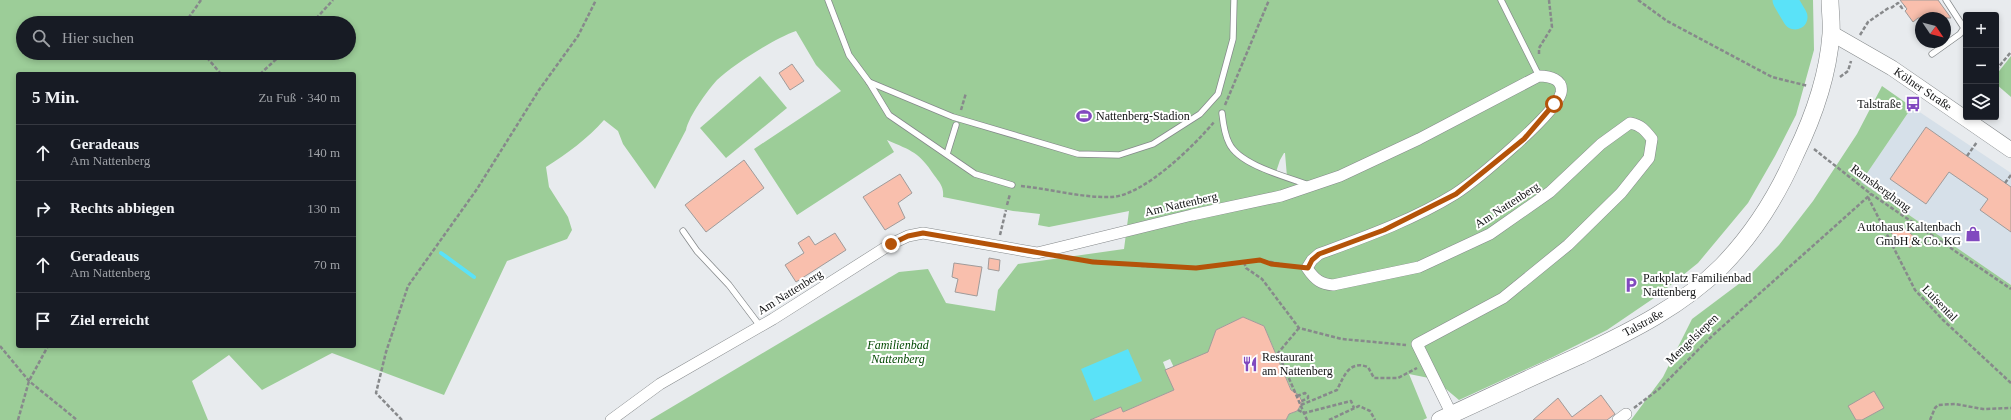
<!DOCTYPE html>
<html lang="de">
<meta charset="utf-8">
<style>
body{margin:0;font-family:"Times New Roman",serif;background:#242831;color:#f1f3f6}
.controls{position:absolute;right:12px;top:12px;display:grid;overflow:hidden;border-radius:4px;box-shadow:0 2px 6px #0003}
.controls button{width:36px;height:36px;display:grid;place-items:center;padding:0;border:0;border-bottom:1px solid #363941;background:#171b24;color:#f1f3f6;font:20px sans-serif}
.compass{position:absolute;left:1915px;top:12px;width:36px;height:36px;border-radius:50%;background:#171b24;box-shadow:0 2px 6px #0003;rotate:125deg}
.stop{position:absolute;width:12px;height:12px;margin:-9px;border:3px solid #b45309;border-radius:50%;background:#fff}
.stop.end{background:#b45309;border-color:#fff;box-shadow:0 1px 4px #0008}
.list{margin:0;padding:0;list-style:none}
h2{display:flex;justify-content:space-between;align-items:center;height:52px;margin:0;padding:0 16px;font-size:17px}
h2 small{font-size:13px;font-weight:400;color:#9ea1a6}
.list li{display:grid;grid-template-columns:26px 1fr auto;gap:12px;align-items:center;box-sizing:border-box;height:56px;padding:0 16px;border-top:1px solid #363941}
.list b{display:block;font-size:15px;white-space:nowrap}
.list p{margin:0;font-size:13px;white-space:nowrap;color:#9ea1a6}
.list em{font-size:13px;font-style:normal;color:#9ea1a6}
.icon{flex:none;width:22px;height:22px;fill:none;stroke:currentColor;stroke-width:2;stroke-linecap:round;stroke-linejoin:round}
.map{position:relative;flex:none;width:2011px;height:420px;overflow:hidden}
.search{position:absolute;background:#171b24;box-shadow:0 2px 6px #0003;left:16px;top:16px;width:340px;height:44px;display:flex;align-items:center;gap:10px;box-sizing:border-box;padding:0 14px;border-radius:22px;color:#9ea1a6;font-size:15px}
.panel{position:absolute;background:#171b24;box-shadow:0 2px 6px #0003;left:16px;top:72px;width:340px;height:276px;border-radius:4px}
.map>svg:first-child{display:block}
.built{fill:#d6e0e9}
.green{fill:#9ccd98;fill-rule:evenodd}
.water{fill:#5ae2f8}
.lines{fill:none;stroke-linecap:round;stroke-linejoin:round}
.stream{stroke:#5ae2f8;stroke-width:4}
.river{stroke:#5ae2f8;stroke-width:25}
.building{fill:#f9bfad;stroke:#a09b9a}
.lane-casing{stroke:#85898b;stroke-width:7}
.street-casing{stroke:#85898b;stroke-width:12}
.secondary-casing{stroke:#85898b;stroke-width:16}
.primary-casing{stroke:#85898b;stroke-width:18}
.path{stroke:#87898b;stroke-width:2.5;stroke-dasharray:4 2;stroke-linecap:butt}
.lane{stroke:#fff;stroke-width:5.5}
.street{stroke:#fff;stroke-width:11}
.secondary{stroke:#fff;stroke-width:15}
.primary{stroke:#fff;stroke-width:17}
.path-bridge{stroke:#87898b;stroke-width:2.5;stroke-dasharray:4 2;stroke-linecap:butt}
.route{stroke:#b45309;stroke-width:5}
.labels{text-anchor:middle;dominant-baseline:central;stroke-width:4;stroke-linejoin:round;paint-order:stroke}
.street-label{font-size:12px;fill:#121314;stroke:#fff}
.poi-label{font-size:12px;fill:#121314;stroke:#fff;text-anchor:start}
.park-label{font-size:12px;font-style:italic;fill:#004800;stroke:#fff}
</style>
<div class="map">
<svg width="2011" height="420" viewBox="0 0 2011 420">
<rect width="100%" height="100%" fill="#e8ebee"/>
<!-- built -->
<path class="built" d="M1912 107 2011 173V285L1861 182Z"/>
<!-- green -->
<g class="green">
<path d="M0 0H1813L1814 50 1796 115 1775 156 1748 203 1698 263 1657 296 1607 330 1553 357 1459 400 1434 379 1409 374 1427 418 1423 420H1286L1289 414 1297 411 1299 408 1264 326 1243 317 1216 330 1209 352 1177 374 1170 359 1163 362 1174 390 1123 412 1121 407 1090 420H650L899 272 928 269 946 303 995 311 998 290 1018 264 1124 249 1129 211 1049 227 1038 225 1040 214 1013 211 943 197C944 187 940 183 934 175 919 152 912 151 887 140L894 152 797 215 754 149 841 91 816 65 796 31C775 38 733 65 717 80 707 91 689 116 686 130L655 189 623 144 618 131 604 120C587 139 568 153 546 167L549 187 568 217 572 230 567 239 507 261 444 395 332 353 262 390 229 355 192 381 208 420H0ZM23 23H349V53H23ZM18 74H354V346H18ZM1284 153H1285L1287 177 1275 175 1280 160Z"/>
<path d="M2011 56V97L1996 84V75Z"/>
<path d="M760 76 787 108 726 158 700 128Z"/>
<path d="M1882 86 1912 107 1861 182 2011 285V420H1631L1663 377 1692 319 1748 277 1779 245 1813 201 1857 134Z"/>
</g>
<!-- water -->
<path class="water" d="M1128 349 1142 381 1094 401 1081 369Z"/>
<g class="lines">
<!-- stream -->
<path class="stream" d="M441 253 474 277"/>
<!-- river -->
<path class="river" d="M1785 0 1795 17"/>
</g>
<!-- building -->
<g class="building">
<path d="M1900 0H1938L1951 18H1918L1913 22 1905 11 1907 9Z"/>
<path d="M792 64 804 81 790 90 779 73Z"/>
<path d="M1926 127 2011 187V232L1980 210 1988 199 1949 172 1926 204 1890 179Z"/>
<path d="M744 160 764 188 706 232 685 205Z"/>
<path d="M900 174 912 193 898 203 905 218 885 230 863 197Z"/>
<path d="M1898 223 1917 239 1910 248 1891 233Z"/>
<path d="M835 233 846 250 796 282 785 265 804 253 798 243 809 236 815 245Z"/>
<path d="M989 258 1000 260 999 271 988 269Z"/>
<path d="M954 263 982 267 977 296 955 292 958 279 952 277Z"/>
<path d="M1243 317 1264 326 1291 390 1299 395 1302 402 1299 408 1297 411 1289 414 1286 420H1090L1121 407 1123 412 1174 390 1165 370 1208 352 1216 330Z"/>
<path d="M1874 391 1884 408 1862 420H1856L1848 406Z"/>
<path d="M1601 395 1615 414 1607 420H1533L1558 398 1572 417Z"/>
</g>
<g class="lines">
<defs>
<g id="lane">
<path d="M828 0 849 55 869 82 889 115 975 174 1012 185"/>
<path d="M1501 0 1539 76"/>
<path d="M1932 54 1960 34 1964 28 1946 0"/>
<path d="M869 82 953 117 1078 154 1119 155 1153 144 1200 114 1218 94 1233 39 1234 0"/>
<path d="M1222 113C1223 122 1224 133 1229 143 1239 165 1287 177 1309 185"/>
<path d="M947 154 956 125"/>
<path d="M683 231 697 251 729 285 760 326"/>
</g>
<g id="street">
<path d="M611 420 660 384 773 319 891 244 908 236 923 233 1037 253 1192 215 1281 196 1340 176 1419 139 1539 76C1549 76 1564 79 1561 93 1556 114 1475 181 1455 194 1413 220 1365 237 1319 254L1312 260 1307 268C1315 280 1321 284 1333 285L1419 267 1490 234 1550 192 1601 144 1630 123C1641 125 1645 130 1652 139L1649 158 1621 193 1568 245 1503 298 1417 344 1454 419"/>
<path d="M1618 420 1626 414"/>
</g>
<path id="secondary" d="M1831 33 1892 68 2011 150"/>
<path id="primary" d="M1440 420C1487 398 1534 376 1581 355 1631 331 1682 306 1722 266 1753 234 1777 196 1795 155 1813 118 1828 76 1831 34 1832 23 1830 11 1830 0"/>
</defs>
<!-- lane casing -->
<use href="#lane" class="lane-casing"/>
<!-- street casing -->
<use href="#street" class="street-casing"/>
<!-- secondary casing -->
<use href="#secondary" class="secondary-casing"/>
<!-- primary casing -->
<use href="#primary" class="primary-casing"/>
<!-- path -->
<g class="path">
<path d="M1638 0 1667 21 1772 77 1808 86"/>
<path d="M1891 8 1898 3 1902 8 1905 6"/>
<path d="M185 23 201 0"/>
<path d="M312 23 333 0"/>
<path d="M1860 35 1868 22 1890 7"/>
<path d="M203 53 221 74"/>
<path d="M1539 54V48L1552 27 1549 0"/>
<path d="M1996 70 2011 52"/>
<path d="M260 74 283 53"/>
<path d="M1840 77 1848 71 1851 61"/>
<path d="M1225 105 1269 0"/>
<path d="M961 110 966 93"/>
<path d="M1814 149 1871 194 2011 289"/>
<path d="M1967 156 1977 142"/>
<path d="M2005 183 2011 175"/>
<path d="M1021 186C1051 189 1081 198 1112 197 1144 195 1194 146 1214 122"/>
<path d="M1868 197 1915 290 1943 320 2011 383"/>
<path d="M1007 205 1010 194"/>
<path d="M1000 235 1006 210"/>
<path d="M1069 258 1142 266 1196 268 1244 262"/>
<path d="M1297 267 1260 260 1244 262 1246 268 1262 279 1299 328 1342 339 1406 345"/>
<path d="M1299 328 1278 353 1307 420"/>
<path d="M0 346 29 381 77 420"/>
<path d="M1297 396 1305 393 1308 396V398L1300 402"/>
<path d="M1301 405 1337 390C1344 376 1349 360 1368 367L1374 378H1398L1417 368"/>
<path d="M1634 408 1659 389 1712 336 1871 194"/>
<path d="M18 420 29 381 48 346"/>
<path d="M402 420 376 393 386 352 408 286 477 189 539 90 578 36 596 0"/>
<path d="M1329 420 1359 406 1370 411 1375 420"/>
<path d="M1930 420 1935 408 1938 405 1955 404 1983 409 2011 408"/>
</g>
<!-- lane -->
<use href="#lane" class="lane"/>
<!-- street -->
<use href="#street" class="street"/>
<!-- secondary -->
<use href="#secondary" class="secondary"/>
<!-- primary -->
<use href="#primary" class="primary"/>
<!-- path-bridge -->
<path class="path-bridge" d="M1298 410 1304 413 1351 401 1354 408"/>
</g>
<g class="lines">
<!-- route -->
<path class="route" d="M891 244 908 236 923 233 1093 262 1196 268 1260 260 1271 264 1308 268 1312 260 1319 254 1384 230 1456 194 1524 139 1554 104"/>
</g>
<!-- icons -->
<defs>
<symbol id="bus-bare" viewBox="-9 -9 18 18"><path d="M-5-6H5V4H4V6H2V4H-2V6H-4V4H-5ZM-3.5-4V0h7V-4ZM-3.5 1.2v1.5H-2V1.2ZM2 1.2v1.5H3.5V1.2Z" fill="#8149bf" stroke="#fff" stroke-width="2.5" paint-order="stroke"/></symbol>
<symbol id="stadium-bare" viewBox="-9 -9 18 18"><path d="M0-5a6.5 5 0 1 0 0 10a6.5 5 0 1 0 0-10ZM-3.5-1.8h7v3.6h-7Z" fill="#8149bf" stroke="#fff" stroke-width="2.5" paint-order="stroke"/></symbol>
<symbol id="shop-bare" viewBox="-9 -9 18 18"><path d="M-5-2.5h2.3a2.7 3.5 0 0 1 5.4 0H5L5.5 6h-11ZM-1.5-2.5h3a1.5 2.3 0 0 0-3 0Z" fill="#8149bf" stroke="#fff" stroke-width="2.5" paint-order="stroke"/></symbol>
<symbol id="parking-bare" viewBox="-9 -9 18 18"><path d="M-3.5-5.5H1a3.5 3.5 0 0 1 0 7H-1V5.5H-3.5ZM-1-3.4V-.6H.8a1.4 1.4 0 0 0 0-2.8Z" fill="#8149bf" stroke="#fff" stroke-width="2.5" paint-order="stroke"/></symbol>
<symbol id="restaurant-bare" viewBox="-9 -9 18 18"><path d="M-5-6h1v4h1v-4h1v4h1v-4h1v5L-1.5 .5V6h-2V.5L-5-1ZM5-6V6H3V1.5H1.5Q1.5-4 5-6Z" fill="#8149bf" stroke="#fff" stroke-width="2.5" paint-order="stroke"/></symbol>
</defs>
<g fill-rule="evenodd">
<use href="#bus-bare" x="1902" y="93" width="22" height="22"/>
<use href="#stadium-bare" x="1073" y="105" width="22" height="22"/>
<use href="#shop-bare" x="1962" y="223" width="22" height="22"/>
<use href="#parking-bare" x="1620" y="274" width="22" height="22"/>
<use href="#restaurant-bare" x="1239" y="353" width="22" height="22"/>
</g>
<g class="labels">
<!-- street labels -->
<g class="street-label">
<text transform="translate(1923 89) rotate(34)">Kölner Straße</text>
<text transform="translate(1881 188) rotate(36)">Ramsberghang</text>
<text transform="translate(1181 204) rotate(-13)">Am Nattenberg</text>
<text transform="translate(1507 205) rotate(-33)">Am Nattenberg</text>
<text transform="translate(790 292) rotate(-32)">Am Nattenberg</text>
<text transform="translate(1940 303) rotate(46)">Luisental</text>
<text transform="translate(1643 323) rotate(-29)">Talstraße</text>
<text transform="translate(1692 339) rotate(-44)">Mengelsiepen</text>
</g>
<!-- poi labels -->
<g class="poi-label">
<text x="1901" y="104" text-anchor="end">Talstraße</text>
<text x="1096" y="116">Nattenberg-Stadion</text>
<text x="1961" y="227" text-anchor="end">Autohaus Kaltenbach<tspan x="1961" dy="14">GmbH &amp; Co. KG</tspan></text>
<text x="1643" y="278">Parkplatz Familienbad<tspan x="1643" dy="14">Nattenberg</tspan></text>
<text x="1262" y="357">Restaurant<tspan x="1262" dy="14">am Nattenberg</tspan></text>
</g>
<!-- park labels -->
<g class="park-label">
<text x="898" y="345">Familienbad<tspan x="898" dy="14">Nattenberg</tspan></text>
</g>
</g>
</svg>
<div class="controls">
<button>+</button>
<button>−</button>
<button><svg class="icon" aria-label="layers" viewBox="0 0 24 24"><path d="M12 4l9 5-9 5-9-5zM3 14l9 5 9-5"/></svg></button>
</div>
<svg class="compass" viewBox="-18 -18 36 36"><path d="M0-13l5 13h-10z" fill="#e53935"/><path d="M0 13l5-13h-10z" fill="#9ea1a6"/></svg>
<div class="stop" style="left:1554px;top:104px"></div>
<div class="stop end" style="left:891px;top:244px"></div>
<div class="search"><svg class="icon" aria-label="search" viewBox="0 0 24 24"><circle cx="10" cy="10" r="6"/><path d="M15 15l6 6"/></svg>Hier suchen</div>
<section class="panel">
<h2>5 Min.<small>Zu Fuß · 340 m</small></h2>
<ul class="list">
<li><svg class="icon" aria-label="ahead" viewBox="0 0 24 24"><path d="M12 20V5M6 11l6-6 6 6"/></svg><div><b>Geradeaus</b><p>Am Nattenberg</p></div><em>140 m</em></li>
<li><svg class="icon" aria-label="right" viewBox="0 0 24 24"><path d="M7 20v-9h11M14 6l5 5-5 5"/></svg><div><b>Rechts abbiegen</b></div><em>130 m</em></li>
<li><svg class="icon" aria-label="ahead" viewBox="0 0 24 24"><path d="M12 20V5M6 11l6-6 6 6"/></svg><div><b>Geradeaus</b><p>Am Nattenberg</p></div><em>70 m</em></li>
<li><svg class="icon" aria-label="arrive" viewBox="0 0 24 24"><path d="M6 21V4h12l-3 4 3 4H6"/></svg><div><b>Ziel erreicht</b></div></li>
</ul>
</section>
</div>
